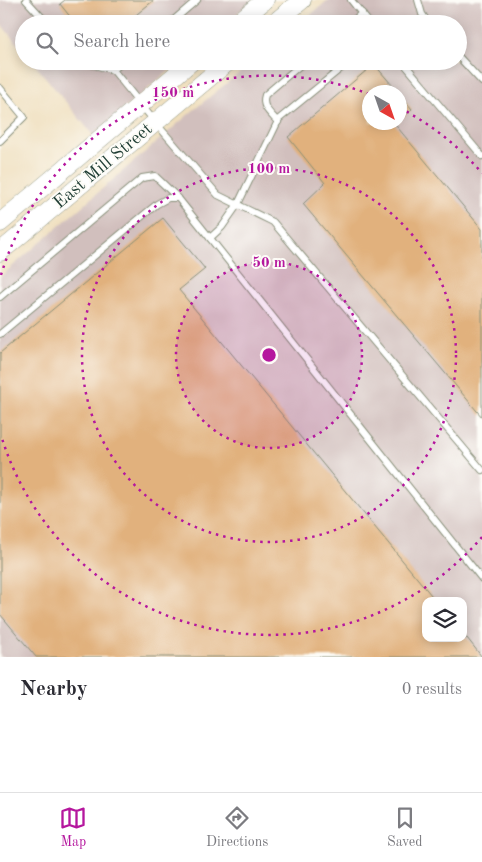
<!DOCTYPE html>
<style>
body{margin:0;font-family:"Old Standard TT",serif;background:#f7f7f7;color:#2b2b33}
.controls{position:absolute;right:15px;bottom:15px;display:grid;overflow:hidden;border-radius:10px;box-shadow:0 2px 12px #0003}
.controls button{width:45px;height:45px;display:grid;place-items:center;padding:0;border:0;border-bottom:1px solid #e1e1e2;background:#fff;color:#2b2b33;font:25px sans-serif}
.compass{position:absolute;left:362px;top:85px;width:45px;height:45px;border-radius:50%;background:#fff;box-shadow:0 2px 12px #0003;rotate:140deg}
.list{margin:0;padding:0;list-style:none}
h2{display:flex;justify-content:space-between;align-items:center;height:65px;margin:0;padding:0 20px;font-size:21px}
h2 small{font-size:16px;font-weight:400;color:#7c7c81}
.icon{flex:none;width:28px;height:28px;fill:none;stroke:currentColor;stroke-width:2;stroke-linecap:round;stroke-linejoin:round}
.map{position:relative;flex:none;width:482px;height:657px;overflow:hidden}
.search{position:absolute;background:#fff;box-shadow:0 2px 12px #0003;left:15px;right:15px;top:15px;height:55px;display:flex;align-items:center;gap:12px;box-sizing:border-box;padding:0 18px;border-radius:28px;color:#7c7c81;font-size:19px}
.sheet{height:135px;background:#fff}
nav{display:flex;justify-content:space-around;align-items:center;box-sizing:border-box;height:70px;border-top:1px solid #e1e1e2;background:#fff;font-size:14px;color:#7c7c81}
nav a{display:grid;justify-items:center;gap:2px}
nav .on{color:#b5179e}
.map>svg:first-child{display:block}
.industrial{fill:#d1bfbd;fill-rule:evenodd}
.building{fill:#e1b17d}
.lines{fill:none;stroke-linecap:round;stroke-linejoin:round}
.service-casing{stroke:#878e78;stroke-width:8}
.secondary-casing{stroke:#878e78;stroke-width:19}
.service{stroke:#fff;stroke-width:6}
.secondary{stroke:#fff;stroke-width:18}
.ring{fill:none;stroke:#b5179e;stroke-width:2.5;stroke-dasharray:2.5 5}
.labels{text-anchor:middle;dominant-baseline:central;stroke-width:4;stroke-linejoin:round;paint-order:stroke}
.street-label{font-size:18px;fill:#1f3d34;stroke:#fdfcf7}
.centre{fill:#b5179e;stroke:#fdfcf7;stroke-width:2.5}
.ring-label{font-size:15px;text-anchor:middle;font-weight:bold;fill:#b5179e;stroke:#fdfcf7;stroke-width:4;stroke-linejoin:round;paint-order:stroke}
</style>
<div class="map">
<svg width="482" height="657" viewBox="0 0 482 657">
<rect width="100%" height="100%" fill="#fdfcf7"/>
<filter id="ink" filterUnits="userSpaceOnUse"><feTurbulence type="fractalNoise" baseFrequency=".02" numOctaves="2"/><feDisplacementMap in="SourceGraphic" scale="10" xChannelSelector="R" yChannelSelector="G"/><feConvolveMatrix kernelMatrix="1 2 1 2 8 2 1 2 1" color-interpolation-filters="sRGB"/></filter>
<filter id="wash" filterUnits="userSpaceOnUse"><feTurbulence type="fractalNoise" baseFrequency=".0096" numOctaves="4" result="noise"/><feDisplacementMap in="SourceGraphic" scale="20" xChannelSelector="R" yChannelSelector="G"/><feGaussianBlur stdDeviation="1.12" result="paint"/><feColorMatrix in="noise" values="0 0 0 0 0 0 0 0 0 0 0 0 0 0 0 0 0 1.4 0 .05"/><feComposite in="paint" operator="in"/></filter>
<g filter="url(#wash)">
<rect width="100%" height="100%" fill="#efdebc"/>
<!-- industrial -->
<g class="industrial">
<path d="M0 0H253L225 24H24V52L0 23Z"/>
<path d="M328 0H482V657H0V277L196 108 254 61H458V24H300ZM370 92H400V122H370ZM426 601H463V638H426Z"/>
<path d="M32 61H181L93 135Z"/>
</g>
<g id="blocks">
<!-- building -->
<g class="building">
<path d="M65 0H154L125 24H76L60 4Z"/>
<path d="M374 64 398 92H370V122H393L482 229V417L303 204 325 183 288 137Z"/>
<path d="M400 95 412 109 400 120Z"/>
<path d="M163 218 205 269 179 290 436 601H426V638H467L482 657H36L0 614V353Z"/>
</g>
</g>
</g>
<g filter="url(#ink)">
<use href="#blocks" fill-opacity="0" stroke="#878e78" stroke-width="1"/>
<g class="lines">
<defs>
<g id="service">
<path d="M26 0 48 24"/>
<path d="M351 0 370 24"/>
<path d="M418 0 422 14 429 24"/>
<path d="M169 24 197 0"/>
<path d="M350 24 362 13"/>
<path d="M458 56 482 82"/>
<path d="M87 61 90 64 113 70"/>
<path d="M124 61 113 70 155 122 218 195 273 222 482 470"/>
<path d="M402 61 482 156"/>
<path d="M0 88 24 117 0 141"/>
<path d="M278 122C270 113 261 107 265 95L305 61"/>
<path d="M210 238 222 227 238 204 279 119 350 61"/>
<path d="M0 297 142 178 155 176 178 198"/>
<path d="M0 334 157 204 168 198H178L482 579"/>
</g>
<g id="secondary">
<path d="M236 24 265 0"/>
<path d="M273 24 302 0"/>
<path d="M0 223 192 61"/>
<path d="M0 252 229 61"/>
</g>
</defs>
<!-- service casing -->
<use href="#service" class="service-casing"/>
<!-- secondary casing -->
<use href="#secondary" class="secondary-casing"/>
<!-- service -->
<use href="#service" class="service"/>
<!-- secondary -->
<use href="#secondary" class="secondary"/>
</g>
</g>
<!-- distance rings -->
<circle cx="269" cy="355" r="93" fill="#b5179e" fill-opacity=".12"/>
<g class="ring">
<circle cx="269" cy="355" r="93"/>
<circle cx="269" cy="355" r="187"/>
<path d="M482 537A280 280 0 0 1 1 435M1 275A280 280 0 0 1 369 94M400 108A280 280 0 0 1 482 173"/>
</g>
<g class="labels">
<!-- street labels -->
<g class="street-label">
<text transform="translate(103 166) rotate(-40)">East Mill Street</text>
</g>
</g>
<circle cx="269" cy="355" r="8" class="centre"/>
<g class="ring-label">
<text x="173" y="97">150 m</text>
<text x="269" y="173">100 m</text>
<text x="269" y="267">50 m</text>
</g>
</svg>
<div class="controls">
<button><svg class="icon" aria-label="layers" viewBox="0 0 24 24"><path d="M12 4l9 5-9 5-9-5zM3 14l9 5 9-5"/></svg></button>
</div>
<svg class="compass" viewBox="-18 -18 36 36"><path d="M0-13l5 13h-10z" fill="#e53935"/><path d="M0 13l5-13h-10z" fill="#7c7c81"/></svg>
<div class="search"><svg class="icon" aria-label="search" viewBox="0 0 24 24"><circle cx="10" cy="10" r="6"/><path d="M15 15l6 6"/></svg>Search here</div>
</div>
<section class="sheet">
<h2>Nearby<small>0 results</small></h2>
<ul class="list">
</ul>
</section>
<nav>
<a class="on"><svg class="icon" aria-label="map" viewBox="0 0 24 24"><path d="M3 6l6-2 6 2 6-2v14l-6 2-6-2-6 2zM9 4v14M15 6v14"/></svg>Map</a>
<a><svg class="icon" aria-label="directions" viewBox="0 0 24 24"><path d="M12 3l9 9-9 9-9-9zM9 14v-3h6M13 9l2 2-2 2"/></svg>Directions</a>
<a><svg class="icon" aria-label="saved" viewBox="0 0 24 24"><path d="M7 4h10v16l-5-4-5 4z"/></svg>Saved</a>
</nav>
